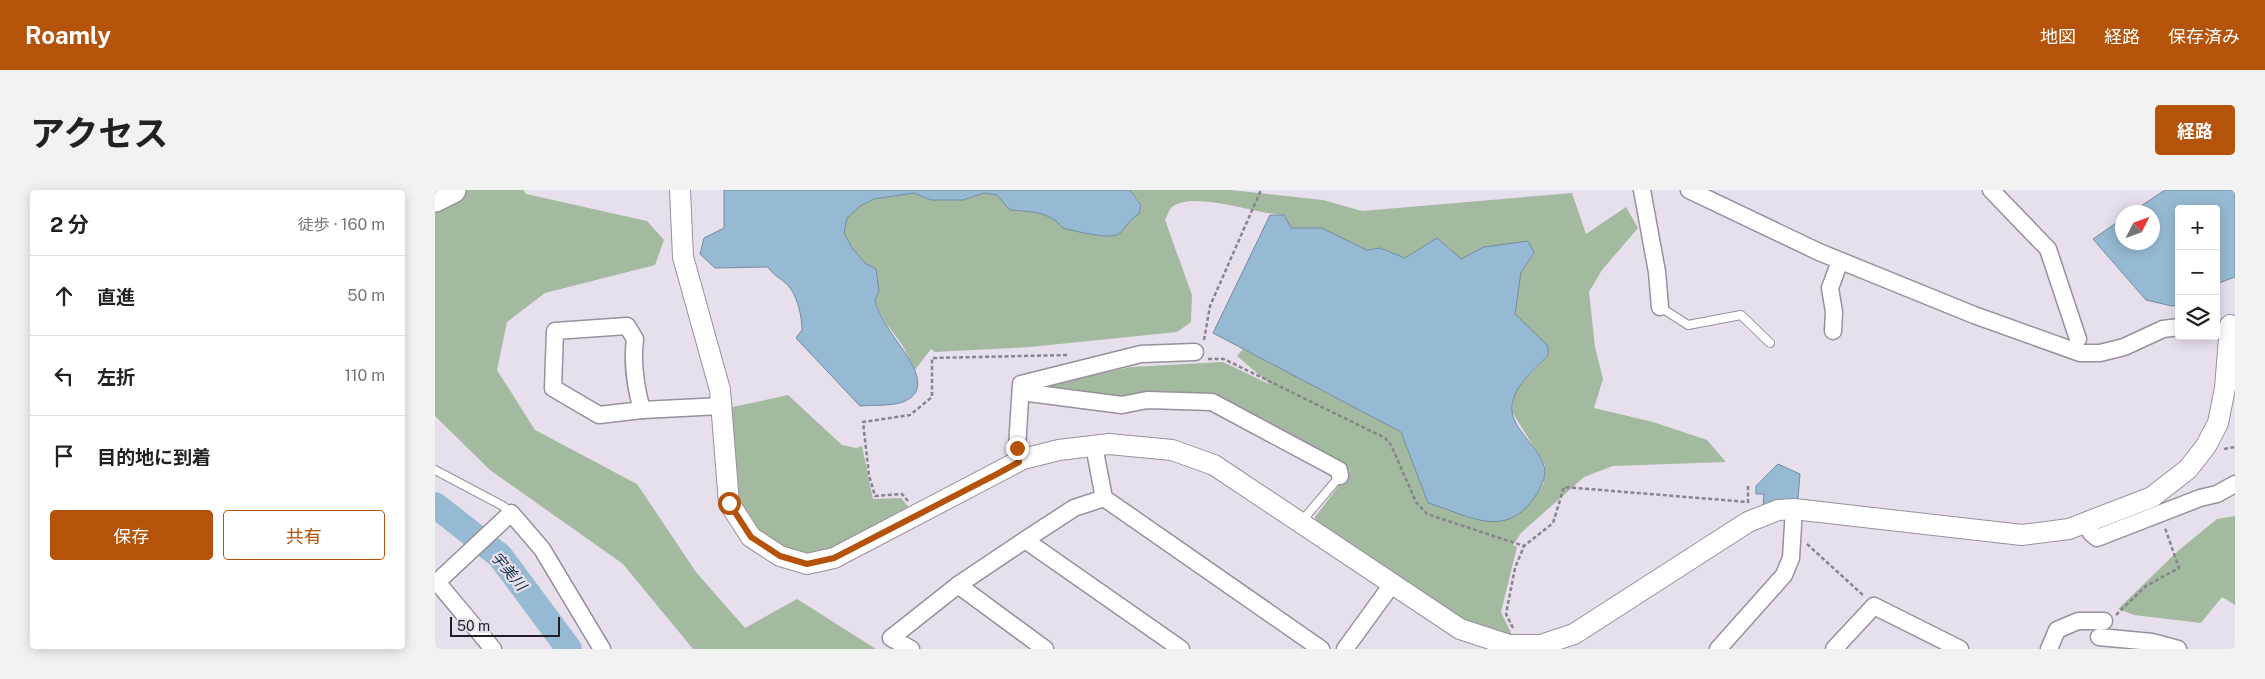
<!DOCTYPE html>
<html lang="ja">
<meta charset="utf-8">
<style>
body{margin:0;font-family:"Public Sans","Noto Sans JP",sans-serif;background:#f2f2f2;color:#222}
.controls{position:absolute;right:15px;top:15px;display:grid;overflow:hidden;border-radius:5px;box-shadow:0 2px 12px #0003}
.controls button{width:45px;height:45px;display:grid;place-items:center;padding:0;border:0;border-bottom:1px solid #e0e0e0;background:#fff;color:#222;font:25px sans-serif}
.compass{position:absolute;left:1680px;top:15px;width:45px;height:45px;border-radius:50%;background:#fff;box-shadow:0 2px 12px #0003;rotate:48deg}
.scale{position:absolute;left:15px;bottom:12px;width:110px;box-sizing:border-box;padding-left:5px;border:2px solid #211d22;border-top:0;font-size:14px;line-height:18px;white-space:nowrap;color:#211d22;-webkit-text-stroke:4px #e8dfec;paint-order:stroke}
.stop{position:absolute;width:15px;height:15px;margin:-11px;border:4px solid #b45309;border-radius:50%;background:#fff}
.stop.end{background:#b45309;border-color:#fff;box-shadow:0 1px 5px #0008}
.list{margin:0;padding:0;list-style:none}
h2{display:flex;justify-content:space-between;align-items:center;height:65px;margin:0;padding:0 20px;font-size:21px}
h2 small{font-size:16px;font-weight:400;color:#767676}
.list li{display:grid;grid-template-columns:32px 1fr auto;gap:15px;align-items:center;box-sizing:border-box;height:80px;padding:0 20px;border-top:1px solid #e0e0e0}
.list b{display:block;font-size:19px;white-space:nowrap}
.list em{font-size:16px;font-style:normal;color:#767676}
.actions{display:flex;gap:10px;padding:15px 20px}
.actions a{flex:1;padding:11px 0;border:1px solid #b45309;border-radius:5px;text-align:center;font-size:18px;color:#b45309}
.actions .main{background:#b45309;color:#fff}
.icon{flex:none;width:28px;height:28px;fill:none;stroke:currentColor;stroke-width:2;stroke-linecap:round;stroke-linejoin:round}
.map{position:relative;flex:none;width:1800px;height:459px;overflow:hidden;border-radius:5px}
header{display:flex;align-items:center;gap:30px;box-sizing:border-box;height:70px;padding:0 25px;background:#b45309;color:#fff}
header strong{font-size:24px}
nav{display:flex;gap:28px;margin-inline-start:auto;font-size:18px}
.intro{display:flex;align-items:center;justify-content:space-between;box-sizing:border-box;height:120px;padding:0 30px}
h1{margin:0;font-size:35px}
.button{padding:12px 22px;border-radius:5px;background:#b45309;color:#fff;font-size:18px;font-weight:700}
main{display:flex;gap:30px;padding:0 30px}
aside{flex:1;background:#fff;border-radius:5px;box-shadow:0 2px 12px #0003}
.map>svg:first-child{display:block}
.green{fill:#a3baa1}
.water{fill:#96bad3;stroke:#738b9e}
.lines{fill:none;stroke-linecap:round;stroke-linejoin:round}
.river{stroke:#96bad3;stroke-width:26}
.service-casing{stroke:#98909c;stroke-width:10}
.minor-casing{stroke:#98909c;stroke-width:19}
.tertiary-casing{stroke:#98909c;stroke-width:22}
.primary-casing{stroke:#98909c;stroke-width:28}
.path{stroke:#89838c;stroke-width:2.5;stroke-dasharray:4 2.5;stroke-linecap:butt}
.service{stroke:#fff;stroke-width:8}
.minor{stroke:#fff;stroke-width:16}
.tertiary{stroke:#fff;stroke-width:20}
.primary{stroke:#fff;stroke-width:25}
.route{stroke:#b45309;stroke-width:6}
.labels{text-anchor:middle;dominant-baseline:central;stroke-width:4.5;stroke-linejoin:round;paint-order:stroke}
.water-label{font-size:15px;font-style:italic;fill:#0e2e40;stroke:#e8dfec}
</style>
<header>
<strong>Roamly</strong>
<nav><a>地図</a><a>経路</a><a>保存済み</a></nav>
</header>
<div class="intro"><h1>アクセス</h1><a class="button">経路</a></div>
<main>
<aside>
<h2>2 分<small>徒歩 · 160 m</small></h2>
<ul class="list">
<li><svg class="icon" aria-label="ahead" viewBox="0 0 24 24"><path d="M12 20V5M6 11l6-6 6 6"/></svg><div><b>直進</b></div><em>50 m</em></li>
<li><svg class="icon" aria-label="left" viewBox="0 0 24 24"><path d="M17 20v-9H6M10 6l-5 5 5 5"/></svg><div><b>左折</b></div><em>110 m</em></li>
<li><svg class="icon" aria-label="arrive" viewBox="0 0 24 24"><path d="M6 21V4h12l-3 4 3 4H6"/></svg><div><b>目的地に到着</b></div></li>
</ul>
<div class="actions"><a class="main">保存</a><a>共有</a></div>
</aside>
<div class="map">
<svg width="1800" height="459" viewBox="0 0 1800 459">
<rect width="100%" height="100%" fill="#e8dfec"/>
<!-- green -->
<g class="green">
<path d="M0 0H88L91 4 212 31 229 50 220 75 110 103 72 132 62 180 100 240 202 294 261 382 310 438 362 409 441 459H258L188 374 55 280 0 226Z"/>
<path d="M695 0H796L888 10 927 21 1137 3 1151 44 1191 17 1203 38 1167 80 1154 102 1160 157 1168 189 1159 218 1218 232 1272 250 1291 272 1178 276 1149 287 1086 343 1078 355 1082 357 1066 422 1078 447 1030 433 880 331V327L915 281 871 255 779 208 683 209 594 199 696 177 788 172 836 195 802 166 808 159 966 242 993 313 1095 314 1109 293 1110 275 1077 222 1079 202 1113 165 1112 156 1080 124 1086 82 1099 64 1049 57 1026 69 1002 48 970 68 945 58 932 60 887 38H856L849 25C821 24 758 0 737 17 734 20 732 26 730 30L757 105 756 132 742 142 595 157 500 162 496 159 480 180C475 170 469 156 462 148 453 136 445 125 440 110L444 100 441 79 430 73 417 58 409 43 412 28 425 16 439 9 479 3 496 10H528L549 3 562 5 575 20C588 21 601 21 614 25 623 29 631 38 641 41 659 46 689 33 704 24V11Z"/>
<path d="M353 205 407 255 421 258 427 256 438 309 466 308 475 319 396 362 368 365 332 353 302 315 293 218Z"/>
<path d="M1800 326V415L1787 407 1766 433 1699 425 1683 419 1744 360 1782 329Z"/>
</g>
<!-- water -->
<g class="water">
<path d="M289 0H695L706 15 704 24C695 29 691 37 684 44 676 50 639 41 628 38 614 21 596 22 575 20L562 5 549 3 528 10H496L479 3 439 9 425 16 412 28 409 43 417 58 430 73 441 79 444 101 440 110C443 122 449 131 455 141 466 159 503 198 468 212 457 216 438 215 425 216L361 148 367 140C367 127 363 110 356 99 350 90 339 87 333 77L280 78 265 64 269 48 289 38Z"/>
<path d="M1730 0H1800V87L1781 94V19H1744V114L1737 116 1711 110 1658 49 1687 29 1688 52H1718V22H1697Z"/>
<path d="M835 25H849L856 38H887L932 60 945 58 970 68 1002 48 1026 69 1049 57 1093 51 1099 63 1086 82 1080 124 1113 156V165C1099 181 1075 198 1077 221 1078 238 1102 257 1108 273 1113 284 1107 296 1101 305 1071 351 1035 326 993 313L966 242 778 143Z"/>
<path d="M1343 274 1365 284 1363 308 1328 318 1329 304H1321V296Z"/>
</g>
<g class="lines">
<!-- river -->
<path class="river" d="M0 315 65 366 134 459"/>
<defs>
<g id="service">
<path d="M1225 117 1253 135 1306 125 1335 153"/>
<path d="M0 280 68 316 76 323"/>
<path d="M866 332 905 286"/>
</g>
<g id="minor">
<path d="M1207 0 1222 82 1225 117"/>
<path d="M1254 0 1384 62 1539 125 1645 163H1665L1689 157 1728 139 1744 137"/>
<path d="M1556 0 1613 59 1643 149"/>
<path d="M192 136 200 149C197 174 200 195 207 220L164 225 118 198 120 141Z"/>
<path d="M1398 141 1399 122 1395 98 1405 71"/>
<path d="M586 202 687 215 712 210 777 212 904 280 905 286"/>
<path d="M207 220 286 216"/>
<path d="M659 256 669 308 886 459"/>
<path d="M584 272 582 258 586 194 706 164 760 162"/>
<path d="M1651 333 1656 343 1662 348 1765 308 1782 304 1800 294"/>
<path d="M590 350 746 459"/>
<path d="M2 392 58 459"/>
<path d="M0 394 76 323 107 359 167 459"/>
<path d="M523 395 610 459"/>
<path d="M1664 447 1717 452 1743 459"/>
<path d="M476 459 456 448 523 395 590 350 639 318 669 308"/>
<path d="M910 459 958 393"/>
<path d="M1283 459 1349 385 1356 368 1359 319"/>
<path d="M1399 459 1439 416 1525 459"/>
<path d="M1614 459 1622 440 1643 431H1669"/>
</g>
<path id="tertiary" d="M245 0 248 67 285 200 294 313 316 347 345 366 372 374 399 368 588 269 624 260 674 254 737 260 779 275 1025 439 1074 455H1106L1139 444 1313 332 1343 320 1359 319 1587 345 1634 339 1717 307 1753 279 1771 256 1783 233 1790 198 1795 135"/>
<path id="primary" d="M0 9 18 0"/>
</defs>
<!-- service casing -->
<use href="#service" class="service-casing"/>
<!-- minor casing -->
<use href="#minor" class="minor-casing"/>
<!-- tertiary casing -->
<use href="#tertiary" class="tertiary-casing"/>
<!-- primary casing -->
<use href="#primary" class="primary-casing"/>
<!-- path -->
<g class="path">
<path d="M769 150 775 116 826 0"/>
<path d="M773 169H789L950 248 956 255 981 312 992 324 1089 356 1118 333 1129 297 1313 312"/>
<path d="M1789 259 1800 257"/>
<path d="M473 311 467 304 440 306 434 285 428 232 475 225 497 207V168L632 165"/>
<path d="M1313 313V295"/>
<path d="M1372 354 1429 406"/>
<path d="M1681 425 1711 396 1744 378 1730 338"/>
<path d="M1078 438 1071 424 1080 378 1089 356"/>
</g>
<!-- service -->
<use href="#service" class="service"/>
<!-- minor -->
<use href="#minor" class="minor"/>
<!-- tertiary -->
<use href="#tertiary" class="tertiary"/>
<!-- primary -->
<use href="#primary" class="primary"/>
</g>
<g class="lines">
<!-- route -->
<path class="route" d="M294 313 316 347 345 366 372 374 399 368 562 284 584 272 582 258"/>
</g>
<g class="labels">
<!-- water labels -->
<g class="water-label">
<text transform="translate(74 381) rotate(50)">宇美川</text>
</g>
</g>
</svg>
<div class="controls">
<button>+</button>
<button>−</button>
<button><svg class="icon" aria-label="layers" viewBox="0 0 24 24"><path d="M12 4l9 5-9 5-9-5zM3 14l9 5 9-5"/></svg></button>
</div>
<svg class="compass" viewBox="-18 -18 36 36"><path d="M0-13l5 13h-10z" fill="#e53935"/><path d="M0 13l5-13h-10z" fill="#767676"/></svg>
<div class="scale">50 m</div>
<div class="stop" style="left:294px;top:313px"></div>
<div class="stop end" style="left:582px;top:258px"></div>
</div>
</main>
